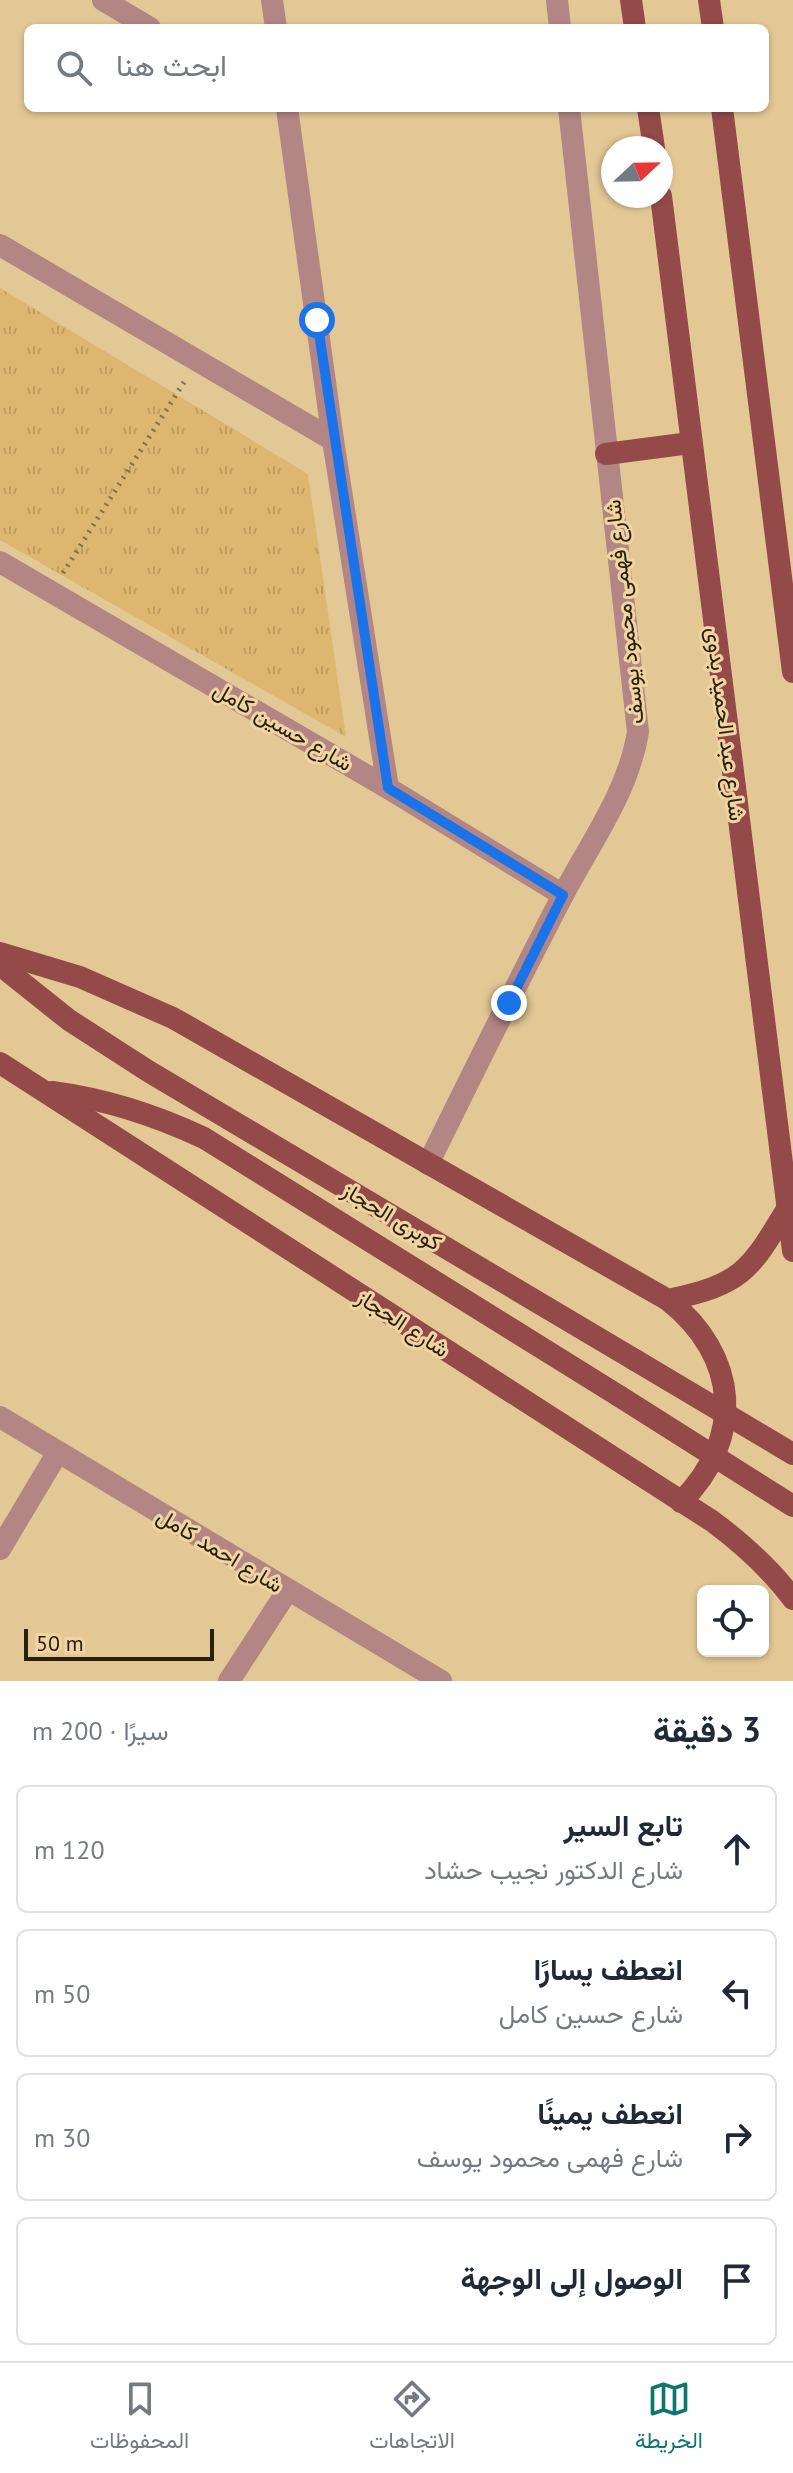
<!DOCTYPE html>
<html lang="ar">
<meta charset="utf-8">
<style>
body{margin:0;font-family:"PT Sans",Vazirmatn,sans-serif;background:#f2f2f3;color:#1f2937;direction:rtl}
.controls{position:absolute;right:24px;bottom:24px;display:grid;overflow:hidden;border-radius:12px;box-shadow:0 2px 6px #0004}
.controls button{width:72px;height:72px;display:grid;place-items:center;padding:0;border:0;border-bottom:2px solid #e0e1e3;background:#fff;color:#1f2937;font:40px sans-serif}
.compass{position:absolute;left:601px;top:136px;width:72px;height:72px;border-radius:50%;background:#fff;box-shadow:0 2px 6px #0004;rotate:68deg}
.scale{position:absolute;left:24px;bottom:20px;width:190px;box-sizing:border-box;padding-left:8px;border:4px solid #2a200c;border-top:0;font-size:22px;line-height:28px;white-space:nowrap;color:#2a200c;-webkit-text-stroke:6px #f0d4a2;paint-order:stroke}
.stop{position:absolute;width:24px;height:24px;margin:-18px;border:6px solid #1a73e8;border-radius:50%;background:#fff}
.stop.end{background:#1a73e8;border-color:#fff;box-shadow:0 2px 8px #0008}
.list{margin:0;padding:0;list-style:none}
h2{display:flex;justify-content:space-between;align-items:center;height:104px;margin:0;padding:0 32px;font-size:34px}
h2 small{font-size:26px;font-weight:400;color:#747a83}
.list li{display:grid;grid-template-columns:52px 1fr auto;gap:24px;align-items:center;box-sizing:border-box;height:128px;margin:0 16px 16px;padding:0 16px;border:2px solid #e0e1e3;border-radius:12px}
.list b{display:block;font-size:30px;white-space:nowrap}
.list p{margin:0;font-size:26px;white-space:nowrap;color:#747a83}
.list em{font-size:26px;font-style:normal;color:#747a83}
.icon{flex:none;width:44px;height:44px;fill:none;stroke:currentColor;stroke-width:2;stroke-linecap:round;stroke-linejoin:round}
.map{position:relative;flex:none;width:793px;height:1681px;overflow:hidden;direction:ltr}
.search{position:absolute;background:#fff;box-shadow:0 2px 6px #0004;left:24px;right:24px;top:24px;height:88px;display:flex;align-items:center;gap:20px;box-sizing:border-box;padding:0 28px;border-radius:12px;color:#747a83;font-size:30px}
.sheet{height:680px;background:#fff}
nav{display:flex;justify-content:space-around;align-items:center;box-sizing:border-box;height:112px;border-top:2px solid #e0e1e3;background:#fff;font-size:22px;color:#747a83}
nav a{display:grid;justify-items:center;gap:4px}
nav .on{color:#0f766e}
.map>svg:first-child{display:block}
.park{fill:url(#park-tufts)}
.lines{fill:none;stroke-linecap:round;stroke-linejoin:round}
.path{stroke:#84714f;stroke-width:5;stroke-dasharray:2 6;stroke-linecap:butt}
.minor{stroke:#b18684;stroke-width:22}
.primary{stroke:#934a49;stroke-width:22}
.primary-bridge{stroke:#934a49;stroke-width:22}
.route{stroke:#1a73e8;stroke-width:10}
.labels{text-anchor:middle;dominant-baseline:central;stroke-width:6;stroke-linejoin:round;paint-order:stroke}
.street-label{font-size:22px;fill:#2a200c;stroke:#f0d4a2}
</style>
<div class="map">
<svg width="793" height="1681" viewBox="0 0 793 1681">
<defs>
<pattern id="park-tufts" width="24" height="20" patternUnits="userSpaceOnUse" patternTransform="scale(2)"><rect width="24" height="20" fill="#ddb76f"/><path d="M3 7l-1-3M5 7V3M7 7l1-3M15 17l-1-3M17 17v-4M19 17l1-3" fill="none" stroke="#be9d5f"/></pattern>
</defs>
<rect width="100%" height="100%" fill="#e3c795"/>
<!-- park -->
<path class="park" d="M0 288 308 474 346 737 0 540Z"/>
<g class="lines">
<!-- path -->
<path class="path" d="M63 573 186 379"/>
<!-- minor -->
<g class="minor">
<path d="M103 0 150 28"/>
<path d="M272 0 276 28"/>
<path d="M557 0 560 28"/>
<path d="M287 108 333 440 388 788"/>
<path d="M0 245 333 440"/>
<path d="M0 562 388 788 563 895"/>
<path d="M428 1164C472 1075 516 985 562 897 590 843 628 793 638 732L569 108"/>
<path d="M0 1417 441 1681"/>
<path d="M0 1549 58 1452"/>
<path d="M229 1681 288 1590"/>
</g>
<!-- primary -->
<g class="primary">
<path d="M631 0 635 28"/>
<path d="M709 0 713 28"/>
<path d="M648 108 654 148"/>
<path d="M722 108 793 672"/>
<path d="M661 196 793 1251"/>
<path d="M606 454 690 443"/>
<path d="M0 953 80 977 173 1018 668 1300C742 1284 749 1272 787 1209"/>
<path d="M0 965 69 1020 148 1071 635 1360"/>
<path d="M0 1063 712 1521C743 1544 770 1568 793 1599"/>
<path d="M52 1092C106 1099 155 1115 204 1138L619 1396"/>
<path d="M668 1300C739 1356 745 1438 681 1502"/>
</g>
<!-- primary-bridge -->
<g class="primary-bridge">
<path d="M635 1360 793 1454"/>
<path d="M619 1396 793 1506"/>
</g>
</g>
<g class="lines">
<!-- route -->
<path class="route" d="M317 320 388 788 563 895 509 1003"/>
</g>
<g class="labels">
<!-- street labels -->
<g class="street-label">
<text transform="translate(624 612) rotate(-96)">شارع فهمى محمود يوسف</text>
<text transform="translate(726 724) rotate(83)">شارع عبد الحميد بدوى</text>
<text transform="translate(283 726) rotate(30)">شارع حسين كامل</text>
<text transform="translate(392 1216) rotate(31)">كوبرى الحجاز</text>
<text transform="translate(403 1323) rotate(33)">شارع الحجاز</text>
<text transform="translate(220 1550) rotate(31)">شارع احمد كامل</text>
</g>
</g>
</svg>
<div class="controls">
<button><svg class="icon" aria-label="locate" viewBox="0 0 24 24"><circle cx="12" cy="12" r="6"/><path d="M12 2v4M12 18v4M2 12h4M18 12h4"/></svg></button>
</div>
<svg class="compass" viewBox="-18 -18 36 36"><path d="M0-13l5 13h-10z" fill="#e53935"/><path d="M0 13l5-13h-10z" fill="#747a83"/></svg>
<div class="scale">50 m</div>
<div class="stop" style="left:317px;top:320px"></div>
<div class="stop end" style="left:509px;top:1003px"></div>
<div class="search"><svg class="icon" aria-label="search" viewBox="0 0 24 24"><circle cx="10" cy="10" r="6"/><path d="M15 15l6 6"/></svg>ابحث هنا</div>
</div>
<section class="sheet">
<h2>3 دقيقة<small>سيرًا · 200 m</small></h2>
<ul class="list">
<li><svg class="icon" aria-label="ahead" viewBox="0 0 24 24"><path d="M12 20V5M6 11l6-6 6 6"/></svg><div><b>تابع السير</b><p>شارع الدكتور نجيب حشاد</p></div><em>120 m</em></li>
<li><svg class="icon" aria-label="left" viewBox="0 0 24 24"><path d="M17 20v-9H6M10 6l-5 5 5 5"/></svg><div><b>انعطف يسارًا</b><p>شارع حسين كامل</p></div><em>50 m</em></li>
<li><svg class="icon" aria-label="right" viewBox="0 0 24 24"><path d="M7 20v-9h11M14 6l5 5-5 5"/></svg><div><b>انعطف يمينًا</b><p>شارع فهمى محمود يوسف</p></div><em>30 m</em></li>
<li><svg class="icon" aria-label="arrive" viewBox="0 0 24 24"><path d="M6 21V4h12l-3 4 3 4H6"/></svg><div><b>الوصول إلى الوجهة</b></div></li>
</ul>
</section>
<nav>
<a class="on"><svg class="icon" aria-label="map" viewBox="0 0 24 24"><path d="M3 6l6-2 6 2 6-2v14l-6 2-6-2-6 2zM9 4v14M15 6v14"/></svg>الخريطة</a>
<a><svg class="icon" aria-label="directions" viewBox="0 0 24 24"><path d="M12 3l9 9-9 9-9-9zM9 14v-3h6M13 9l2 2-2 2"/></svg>الاتجاهات</a>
<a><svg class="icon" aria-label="saved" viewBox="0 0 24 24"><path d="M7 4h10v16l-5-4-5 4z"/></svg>المحفوظات</a>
</nav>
